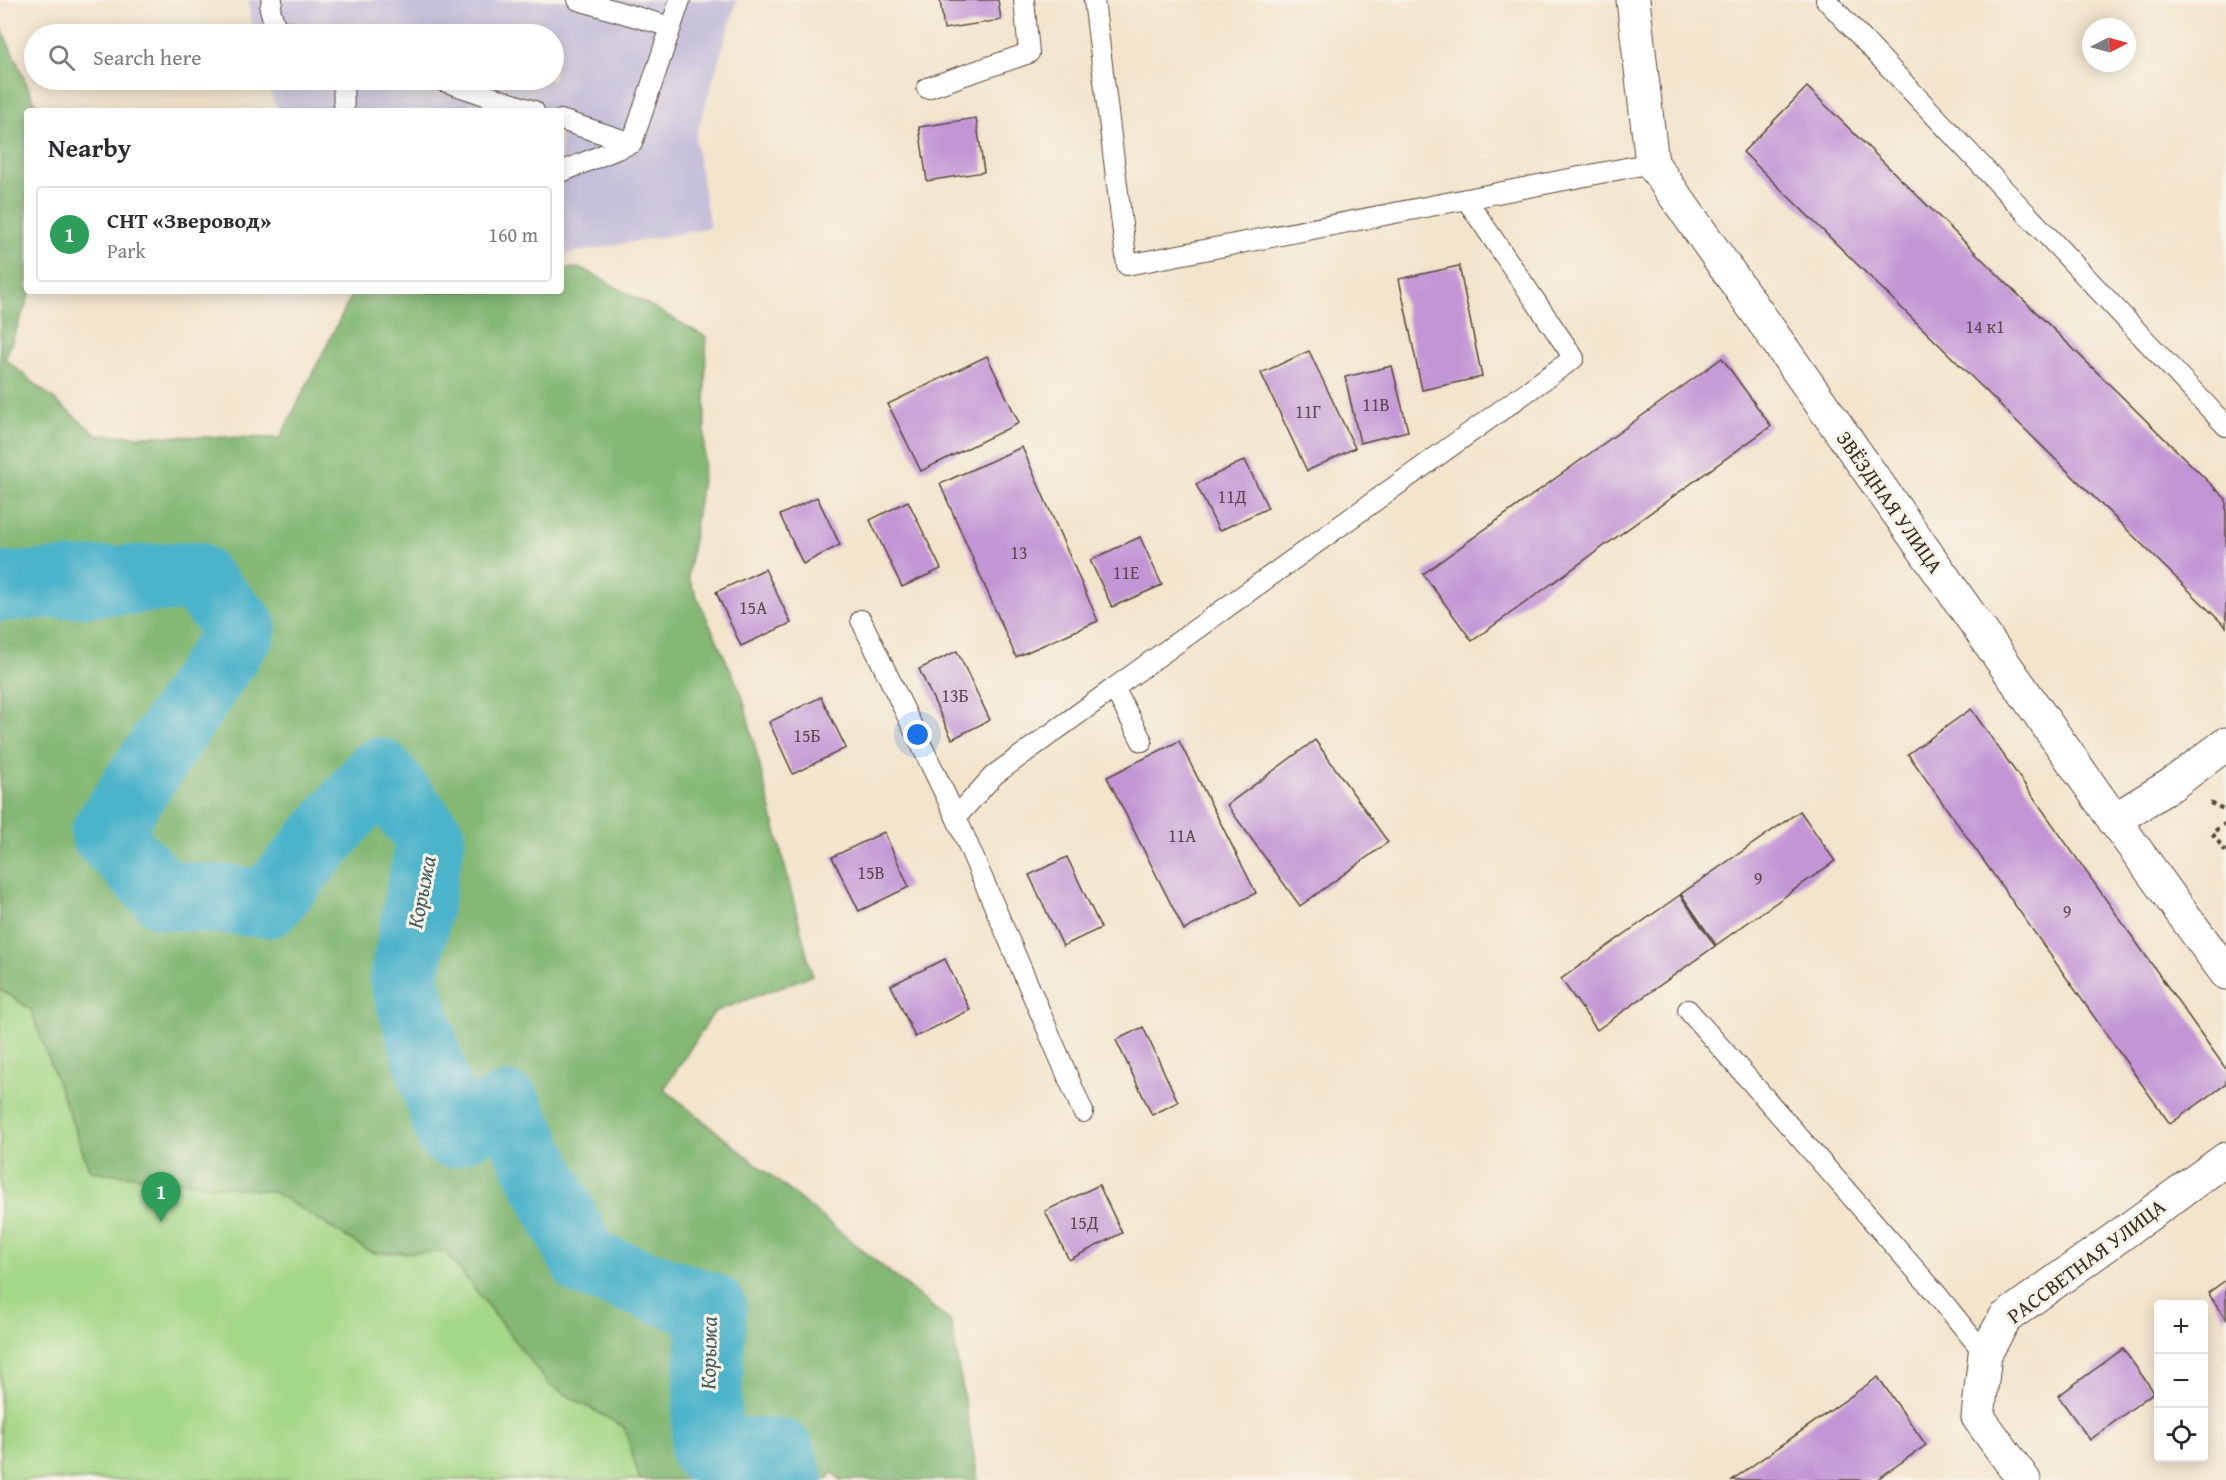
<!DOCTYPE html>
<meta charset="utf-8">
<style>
body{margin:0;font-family:"Gentium Book Plus",serif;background:#f2f2f3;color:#2b2b33}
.controls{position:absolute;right:18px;bottom:18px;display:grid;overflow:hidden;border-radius:6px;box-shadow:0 3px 15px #0003}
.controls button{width:54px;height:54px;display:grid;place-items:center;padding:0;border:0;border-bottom:2px solid #e1e1e2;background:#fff;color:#2b2b33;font:30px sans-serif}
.compass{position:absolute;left:2082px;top:18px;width:54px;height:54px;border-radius:50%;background:#fff;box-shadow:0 3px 15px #0003;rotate:84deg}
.you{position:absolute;left:918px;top:735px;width:21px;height:21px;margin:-15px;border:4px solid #fff;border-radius:50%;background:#1a73e8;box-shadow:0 0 0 9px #1a73e833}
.badge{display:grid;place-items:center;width:39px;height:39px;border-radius:50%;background:#0f766e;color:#fff;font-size:20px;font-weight:700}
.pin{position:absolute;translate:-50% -50px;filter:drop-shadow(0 2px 3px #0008)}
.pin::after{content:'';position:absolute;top:32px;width:21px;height:18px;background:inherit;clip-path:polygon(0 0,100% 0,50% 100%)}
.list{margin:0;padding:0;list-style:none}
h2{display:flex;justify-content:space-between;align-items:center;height:78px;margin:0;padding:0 24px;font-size:26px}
h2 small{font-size:20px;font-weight:400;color:#7c7c81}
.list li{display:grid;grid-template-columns:39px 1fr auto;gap:18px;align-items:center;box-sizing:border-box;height:96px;margin:0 12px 12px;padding:0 12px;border:2px solid #e1e1e2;border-radius:6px}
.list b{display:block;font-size:22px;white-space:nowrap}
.list p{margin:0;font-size:20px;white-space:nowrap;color:#7c7c81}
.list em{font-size:20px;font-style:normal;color:#7c7c81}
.icon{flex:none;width:33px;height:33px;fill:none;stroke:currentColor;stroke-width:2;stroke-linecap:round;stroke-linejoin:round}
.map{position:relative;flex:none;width:2226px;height:1480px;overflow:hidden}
.search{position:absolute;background:#fff;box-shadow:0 3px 15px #0003;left:24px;top:24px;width:540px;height:66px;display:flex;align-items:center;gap:15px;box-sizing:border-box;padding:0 21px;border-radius:33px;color:#7c7c81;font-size:22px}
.panel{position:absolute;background:#fff;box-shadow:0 3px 15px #0003;left:24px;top:108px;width:540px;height:186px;border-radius:6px}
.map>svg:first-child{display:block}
.industrial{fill:#c6c0da}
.green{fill:#a4d787;stroke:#708052;stroke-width:1.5}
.forest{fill:#83b874;stroke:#5f7149;stroke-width:1.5}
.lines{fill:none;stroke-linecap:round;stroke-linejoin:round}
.river{stroke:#4cb3ca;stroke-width:69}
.building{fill:#c296d5}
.lane-casing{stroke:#574638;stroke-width:22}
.street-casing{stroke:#574638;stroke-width:35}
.path{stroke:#574638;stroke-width:4;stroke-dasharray:4.5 4.5;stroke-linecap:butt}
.lane{stroke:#fff;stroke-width:20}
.street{stroke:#fff;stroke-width:33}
.labels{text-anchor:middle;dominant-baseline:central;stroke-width:6;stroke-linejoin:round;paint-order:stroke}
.number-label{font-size:18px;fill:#5d454c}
.street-label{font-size:21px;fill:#3b2a1e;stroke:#f7f3e8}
.water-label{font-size:22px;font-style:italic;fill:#415a5a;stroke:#f7f3e8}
</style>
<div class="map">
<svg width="2226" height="1480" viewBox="0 0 2226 1480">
<rect width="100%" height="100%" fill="#f7f3e8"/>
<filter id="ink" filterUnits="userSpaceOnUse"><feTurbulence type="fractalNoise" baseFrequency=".0167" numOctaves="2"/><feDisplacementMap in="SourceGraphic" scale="12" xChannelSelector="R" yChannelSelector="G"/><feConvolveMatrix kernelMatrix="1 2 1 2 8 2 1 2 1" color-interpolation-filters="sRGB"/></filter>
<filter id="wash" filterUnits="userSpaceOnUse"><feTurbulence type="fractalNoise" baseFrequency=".008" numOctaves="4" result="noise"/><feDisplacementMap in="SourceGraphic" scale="24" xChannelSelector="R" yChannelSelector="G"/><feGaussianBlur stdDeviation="1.35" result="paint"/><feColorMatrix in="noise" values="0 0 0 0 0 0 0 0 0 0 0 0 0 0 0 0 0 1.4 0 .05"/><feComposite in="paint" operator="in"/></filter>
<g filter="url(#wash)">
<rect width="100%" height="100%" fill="#f3e4cc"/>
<!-- industrial -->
<path class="industrial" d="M248 0H737L695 139 710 228 561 255V111H279L264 80H554V34H252Z"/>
<!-- green -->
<path class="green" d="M0 989 31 1010 90 1171 274 1192 372 1253 446 1252 549 1385 624 1427 640 1480H0Z"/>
<!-- forest -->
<path class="forest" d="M0 25 39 111H27V291H31L5 359 97 435 280 438 354 291H561V269L582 268 706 337 704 465 688 577 742 695 812 975 714 1012 664 1089 951 1322 978 1480H840L832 1471 828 1480H640L624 1427 549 1385 446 1252 372 1253 274 1192 90 1171 31 1010 0 989Z"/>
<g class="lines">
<!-- river -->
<path class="river" d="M0 587 194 576 242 628 105 833 164 895 268 903 379 772 431 838 404 979 450 1133 508 1107 586 1263 712 1308 705 1451 780 1453 789 1480"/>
</g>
<g id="blocks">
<!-- building -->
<g class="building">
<path d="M940 0H998L1001 20 944 29Z"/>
<path d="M1807 87 2226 499V627L1743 152Z"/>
<path d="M976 118 984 172 927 181 919 127Z"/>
<path d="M1459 266 1482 377 1422 390 1399 279Z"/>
<path d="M1309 351 1355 448 1307 471 1261 373Z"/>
<path d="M987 356 1019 423 921 471 888 404Z"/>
<path d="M1722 358 1771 426 1472 641 1423 574Z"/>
<path d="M1392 366 1408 431 1360 443 1345 377Z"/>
<path d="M1022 447 1098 621 1016 657 940 484Z"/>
<path d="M1245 460 1268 508 1219 531 1196 484Z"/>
<path d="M817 497 840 545 803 564 780 515Z"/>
<path d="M908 501 941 569 902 587 870 520Z"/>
<path d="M1140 537 1162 585 1112 607 1090 560Z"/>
<path d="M765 569 791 623 741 646 716 592Z"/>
<path d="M957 651 990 720 952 739 919 669Z"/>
<path d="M821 697 846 748 793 774 769 722Z"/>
<path d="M1971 709 2226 1069V1084L2170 1124 1908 754Z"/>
<path d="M1315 740 1388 842 1300 906 1227 805Z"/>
<path d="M1179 741 1256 893 1184 930 1107 777Z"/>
<path d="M1800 811 1835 861 1716 945 1681 894Z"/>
<path d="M884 832 909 887 859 911 832 857Z"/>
<path d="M1067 857 1101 928 1063 946 1029 875Z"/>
<path d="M1680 895 1715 946 1597 1030 1561 979Z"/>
<path d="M945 959 970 1010 915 1037 891 985Z"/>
<path d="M1143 1027 1178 1102 1152 1115 1116 1040Z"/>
<path d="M1099 1185 1122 1233 1069 1260 1045 1211Z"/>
<path d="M2226 1280V1319L2208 1293Z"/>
<path d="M2123 1349 2154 1392 2090 1440 2058 1396Z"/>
<path d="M1878 1377 1926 1445 1876 1480H1732Z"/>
</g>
</g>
</g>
<g filter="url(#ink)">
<use href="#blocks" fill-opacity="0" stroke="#574638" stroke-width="1.5"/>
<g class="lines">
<defs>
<g id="lane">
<path d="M272 0 270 9 276 29 297 34"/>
<path d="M578 0 671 27"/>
<path d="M1094 0 1127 265 1652 163"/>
<path d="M1826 0 2226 426"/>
<path d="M343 80 344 111"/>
<path d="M440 80 534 111"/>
<path d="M927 88 1029 53 1024 0"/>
<path d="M561 120 632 143"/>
<path d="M561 172 632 143 680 0"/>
<path d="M861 620 956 817"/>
<path d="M1142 741 1114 688 1574 358 1466 199"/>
<path d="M1688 1010 1934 1291 1985 1354"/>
<path d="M1083 1112 956 817 994 775 1114 688"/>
</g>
<g id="street">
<path d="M1633 0 1652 163 2114 820 2226 973"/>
<path d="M2114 820 2171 785 2226 744"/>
<path d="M2024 1480 1978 1417 1985 1354 2005 1318 2226 1159"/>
</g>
</defs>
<!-- lane casing -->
<use href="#lane" class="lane-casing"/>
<!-- street casing -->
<use href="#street" class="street-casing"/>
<!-- path -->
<g class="path">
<path d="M2210 803 2226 810"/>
<path d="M2226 823 2212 833 2226 852"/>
</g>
<!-- lane -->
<use href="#lane" class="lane"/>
<!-- street -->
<use href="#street" class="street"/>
</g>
</g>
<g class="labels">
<!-- number labels -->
<g class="number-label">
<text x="1985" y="326">14 к1</text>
<text x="1376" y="404">11В</text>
<text x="1308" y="411">11Г</text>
<text x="1232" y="496">11Д</text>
<text x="1019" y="552">13</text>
<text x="1126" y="572">11Е</text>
<text x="753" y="607">15А</text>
<text x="955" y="695">13Б</text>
<text x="807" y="735">15Б</text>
<text x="1182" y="835">11А</text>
<text x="871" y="872">15В</text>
<text x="1758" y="878">9</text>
<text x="2067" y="911">9</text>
<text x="1084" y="1222">15Д</text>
</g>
<!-- street labels -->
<g class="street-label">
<text transform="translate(1890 502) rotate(55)">ЗВЁЗДНАЯ УЛИЦА</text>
<text transform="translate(2086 1261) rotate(-37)">РАССВЕТНАЯ УЛИЦА</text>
</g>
<!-- water labels -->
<g class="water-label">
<text transform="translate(421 892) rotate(-79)">Корыжа</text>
<text transform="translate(708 1353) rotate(-89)">Корыжа</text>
</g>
</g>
</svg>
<div class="controls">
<button>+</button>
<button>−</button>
<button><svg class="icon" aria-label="locate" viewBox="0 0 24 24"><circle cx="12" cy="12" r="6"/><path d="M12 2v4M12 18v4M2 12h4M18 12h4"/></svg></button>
</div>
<svg class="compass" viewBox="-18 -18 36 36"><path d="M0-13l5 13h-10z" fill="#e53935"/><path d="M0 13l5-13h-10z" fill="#7c7c81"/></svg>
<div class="you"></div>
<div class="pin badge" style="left:161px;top:1222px;background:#2e9e5b">1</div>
<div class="search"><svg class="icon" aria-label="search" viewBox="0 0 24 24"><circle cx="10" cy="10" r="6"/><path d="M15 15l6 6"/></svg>Search here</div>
<section class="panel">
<h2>Nearby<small></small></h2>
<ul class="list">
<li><span class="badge" style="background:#2e9e5b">1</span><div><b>СНТ «Зверовод»</b><p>Park</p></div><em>160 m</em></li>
</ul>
</section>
</div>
